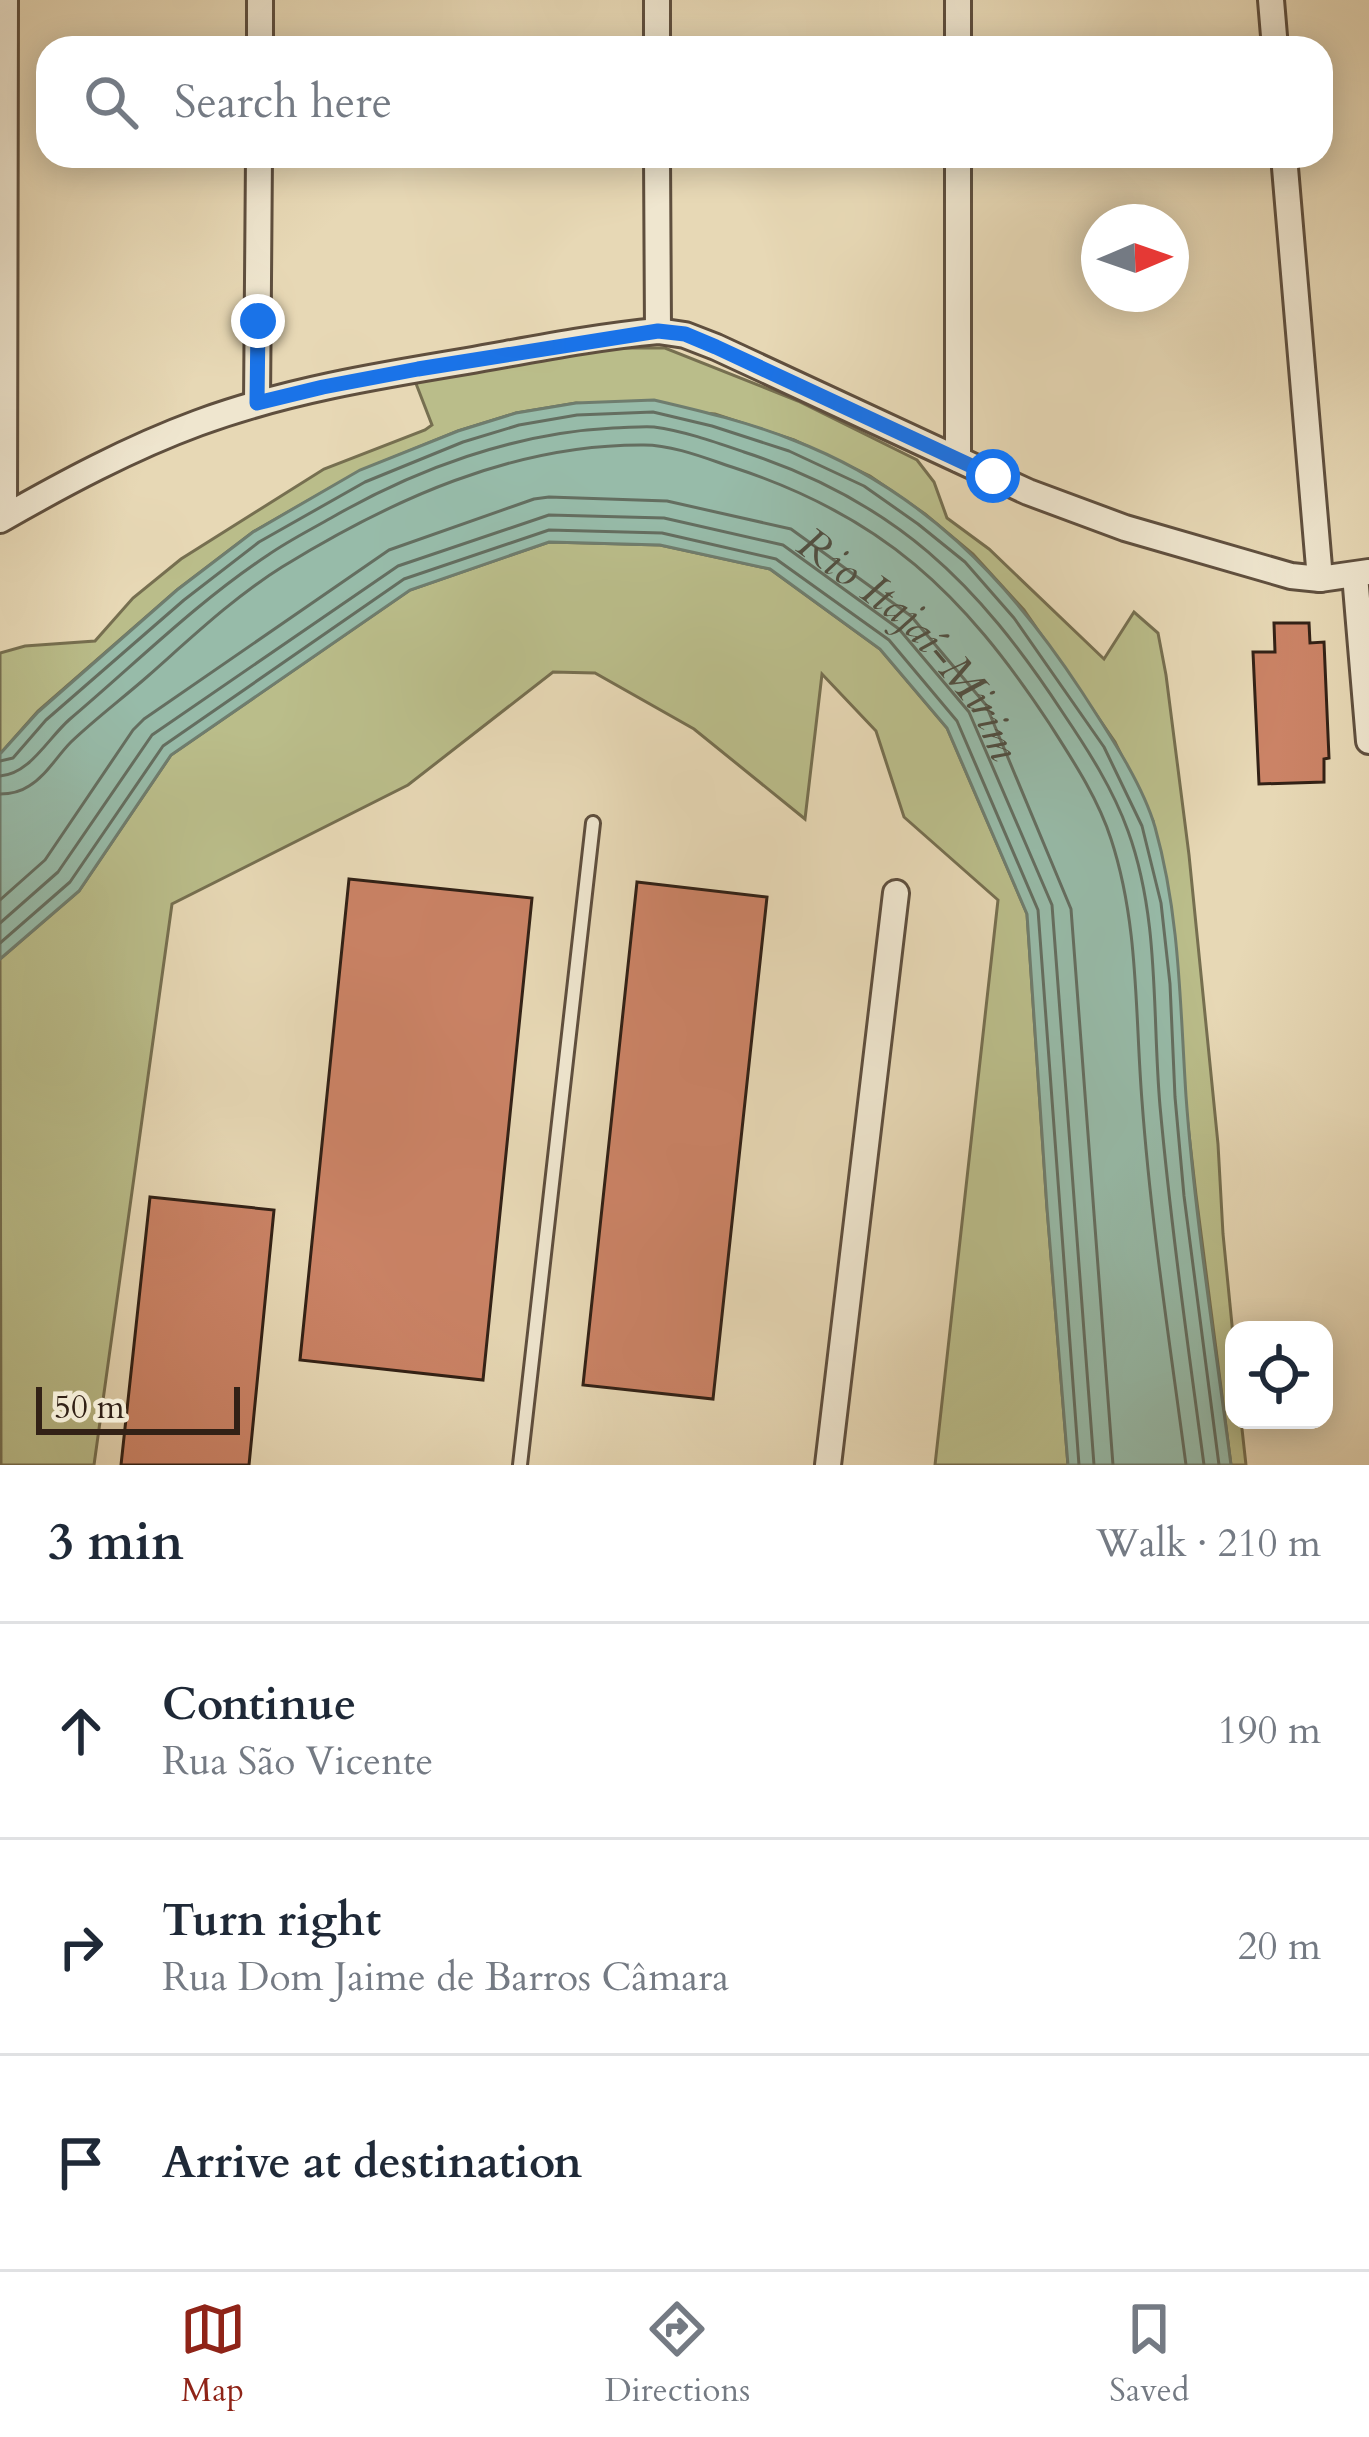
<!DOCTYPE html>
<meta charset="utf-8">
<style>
body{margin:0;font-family:Cardo,serif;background:#f6f6f7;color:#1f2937}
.controls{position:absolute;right:36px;bottom:36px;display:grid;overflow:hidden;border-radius:24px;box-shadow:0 6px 30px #0003}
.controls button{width:108px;height:108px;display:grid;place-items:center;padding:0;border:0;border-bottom:3px solid #e0e1e3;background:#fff;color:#1f2937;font:60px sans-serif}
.compass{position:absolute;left:1081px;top:204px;width:108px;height:108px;border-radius:50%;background:#fff;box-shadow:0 6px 30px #0003;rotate:88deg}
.scale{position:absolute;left:36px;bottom:30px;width:204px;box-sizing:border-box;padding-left:12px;border:6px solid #322116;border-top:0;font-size:33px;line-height:42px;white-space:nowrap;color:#322116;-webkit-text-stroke:9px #efe6cf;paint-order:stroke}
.stop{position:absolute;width:36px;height:36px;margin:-27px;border:9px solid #1a73e8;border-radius:50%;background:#fff}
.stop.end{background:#1a73e8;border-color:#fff;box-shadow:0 3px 12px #0008}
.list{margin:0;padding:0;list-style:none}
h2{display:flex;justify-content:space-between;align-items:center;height:156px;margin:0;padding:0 48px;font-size:51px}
h2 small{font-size:39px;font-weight:400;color:#747a83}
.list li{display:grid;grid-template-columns:78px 1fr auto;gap:36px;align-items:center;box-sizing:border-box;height:216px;padding:0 48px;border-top:3px solid #e0e1e3}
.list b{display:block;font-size:45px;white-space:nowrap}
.list p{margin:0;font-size:39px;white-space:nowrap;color:#747a83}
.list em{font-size:39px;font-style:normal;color:#747a83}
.icon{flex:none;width:66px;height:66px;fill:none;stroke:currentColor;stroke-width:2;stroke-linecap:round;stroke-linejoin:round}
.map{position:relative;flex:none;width:1369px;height:1465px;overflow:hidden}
.search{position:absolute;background:#fff;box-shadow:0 6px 30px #0003;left:36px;right:36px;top:36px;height:132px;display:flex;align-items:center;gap:30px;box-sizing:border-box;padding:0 42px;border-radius:36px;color:#747a83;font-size:45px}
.sheet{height:804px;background:#fff}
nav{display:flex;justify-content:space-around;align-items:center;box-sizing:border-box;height:168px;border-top:3px solid #e0e1e3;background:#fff;font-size:33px;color:#747a83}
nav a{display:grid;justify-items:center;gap:6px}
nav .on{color:#8f2418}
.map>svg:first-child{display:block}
.green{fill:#babd8a;stroke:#766f50;stroke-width:3}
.water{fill:#97bba9;stroke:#6f7d6e;stroke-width:3}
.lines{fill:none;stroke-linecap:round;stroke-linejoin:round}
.shore{stroke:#646e60;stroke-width:3}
.building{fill:#cb8366;stroke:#322116;stroke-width:3}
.lane-casing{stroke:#5f4f3e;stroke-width:18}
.street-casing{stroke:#5f4f3e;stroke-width:30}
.lane{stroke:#efe6cf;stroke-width:12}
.street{stroke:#efe6cf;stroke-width:24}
.route{stroke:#1a73e8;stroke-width:15}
.labels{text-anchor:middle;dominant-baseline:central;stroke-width:10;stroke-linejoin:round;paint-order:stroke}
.water-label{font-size:45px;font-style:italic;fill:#504f42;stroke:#efe6cf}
</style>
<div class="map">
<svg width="1369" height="1465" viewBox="0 0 1369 1465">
<rect width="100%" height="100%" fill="#e7d8b5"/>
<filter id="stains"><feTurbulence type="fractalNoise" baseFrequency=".00167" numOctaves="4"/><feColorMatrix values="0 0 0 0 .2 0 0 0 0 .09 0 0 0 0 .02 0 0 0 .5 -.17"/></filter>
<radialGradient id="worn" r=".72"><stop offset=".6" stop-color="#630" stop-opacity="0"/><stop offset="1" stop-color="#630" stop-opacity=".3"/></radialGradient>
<!-- green -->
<g class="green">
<path d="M607 348H665L798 401 917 460 934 482 947 518 989 549 1104 659 1134 612 1158 633 1166 675 1189 855 1218 1144 1223 1234 1234 1345V1420H1241L1246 1465H1231L1196 1195 1153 821 1115 742 1024 610 973 554 925 514 870 476 794 440 715 414 576 403 516 413 458 431 360 471 253 532 177 590 38 711 0 754V653L25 646 95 641 133 598 181 559 324 469 425 430 432 425 415 381Z"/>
<path d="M549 542 660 545 770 569 880 649 947 728 1027 914 1047 1208 1068 1465H935L998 900 904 817 876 731 822 674 805 819 694 729 595 673 553 672 408 785 172 904 94 1465H1L0 959 79 891 171 755 410 590Z"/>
</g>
<!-- water -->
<path class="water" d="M654 400C701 411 748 422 793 440 921 489 1008 579 1082 692 1107 731 1142 782 1155 827 1180 916 1180 1005 1186 1096 1195 1219 1215 1342 1231 1465H1068L1047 1208 1027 914 947 728 880 649 770 569 660 545 549 542 410 590 171 755 79 891 0 959V754L38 712 177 590 253 532 360 470 458 431 516 413 576 403Z"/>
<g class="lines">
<!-- shore -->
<g class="shore">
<path d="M0 761 13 758 46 720 184 600 259 542 365 482 463 442 519 425 577 415 653 412 712 426 789 451 864 486 918 524 965 562 1014 618 1104 747 1142 826 1161 903 1170 984 1175 1097 1184 1196 1219 1465"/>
<path d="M0 776C30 774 48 738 70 719 135 664 197 602 268 555 288 541 310 530 331 518 416 469 514 433 613 428 626 428 641 426 654 427 684 431 715 442 744 452 895 501 978 583 1063 713 1088 750 1113 789 1128 831 1160 919 1152 1015 1160 1106 1171 1226 1188 1346 1204 1465"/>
<path d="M0 794C11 794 20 792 29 786 46 776 57 756 71 742 95 719 123 698 148 676 191 638 234 597 282 567 391 500 513 444 644 445 673 445 705 458 732 467 883 516 963 593 1049 723 1072 759 1098 798 1111 839 1139 924 1135 1014 1142 1101 1151 1223 1170 1344 1186 1465"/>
<path id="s1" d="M0 900 45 860 133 730 144 719 389 550 534 499 549 497 667 501 791 529 911 616 986 705 1071 909 1113 1465"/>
<path d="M0 923 58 872 152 735 398 566 549 515 664 518 783 545 899 629 969 712 1052 905 1094 1465"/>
<path d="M0 943 70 882 163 746 404 579 549 530 662 533 776 559 889 640 957 721 1038 910 1079 1465"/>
</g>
</g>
<!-- building -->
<g class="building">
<path d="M1274 623H1309L1310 643 1324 642 1329 758 1324 759V782L1259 784 1253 652H1275Z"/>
<path d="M349 879 532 898 483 1380 300 1360Z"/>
<path d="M637 882 767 897 713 1399 583 1385Z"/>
<path d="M150 1197 274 1210 249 1465H121Z"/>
</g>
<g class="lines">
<defs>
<path id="lane" d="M520 1465 593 823"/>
<g id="street">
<path d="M657 0V48"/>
<path d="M958 0V48"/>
<path d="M1271 0 1275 48"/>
<path d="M260 48V0"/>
<path d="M657 156 658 331"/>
<path d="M958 156V459"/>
<path d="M1284 156 1320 579"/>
<path d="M257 403 259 156"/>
<path d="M4 517 5 0"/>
<path d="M0 520C63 484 130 448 198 423 285 391 376 376 467 361 530 350 594 337 658 331L685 335 716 347 1028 492 1125 528 1291 576 1320 579 1369 572"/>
<path d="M1355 575 1369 741"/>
<path d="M828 1465 896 893"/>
</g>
</defs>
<!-- lane casing -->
<use href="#lane" class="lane-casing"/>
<!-- street casing -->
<use href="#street" class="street-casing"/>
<!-- lane -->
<use href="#lane" class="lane"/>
<!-- street -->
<use href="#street" class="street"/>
</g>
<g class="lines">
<!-- route -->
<path class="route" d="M258 321 257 403 323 387 418 369 658 331 685 334 716 347 993 476"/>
</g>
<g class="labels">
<!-- water labels -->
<g class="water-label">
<text stroke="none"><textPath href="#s1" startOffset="1113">Rio Itajaí-Mirim</textPath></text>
</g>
</g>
<rect width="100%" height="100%" filter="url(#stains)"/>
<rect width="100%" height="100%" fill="url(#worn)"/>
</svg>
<div class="controls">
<button><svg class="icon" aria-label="locate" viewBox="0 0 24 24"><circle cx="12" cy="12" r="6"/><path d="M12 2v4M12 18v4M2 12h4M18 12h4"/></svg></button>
</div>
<svg class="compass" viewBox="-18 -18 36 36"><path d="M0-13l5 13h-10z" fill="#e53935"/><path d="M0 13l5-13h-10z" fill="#747a83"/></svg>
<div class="scale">50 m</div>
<div class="stop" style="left:993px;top:476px"></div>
<div class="stop end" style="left:258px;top:321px"></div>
<div class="search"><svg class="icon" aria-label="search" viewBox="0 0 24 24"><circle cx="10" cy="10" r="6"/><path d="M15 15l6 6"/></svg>Search here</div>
</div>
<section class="sheet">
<h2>3 min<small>Walk · 210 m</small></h2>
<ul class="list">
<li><svg class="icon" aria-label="ahead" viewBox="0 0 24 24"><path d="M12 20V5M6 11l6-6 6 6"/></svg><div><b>Continue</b><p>Rua São Vicente</p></div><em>190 m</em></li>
<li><svg class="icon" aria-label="right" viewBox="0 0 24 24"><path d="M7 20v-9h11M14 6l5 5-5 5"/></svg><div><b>Turn right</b><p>Rua Dom Jaime de Barros Câmara</p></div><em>20 m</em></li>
<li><svg class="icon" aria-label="arrive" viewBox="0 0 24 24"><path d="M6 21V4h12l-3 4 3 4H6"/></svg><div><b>Arrive at destination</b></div></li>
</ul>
</section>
<nav>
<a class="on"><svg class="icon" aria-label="map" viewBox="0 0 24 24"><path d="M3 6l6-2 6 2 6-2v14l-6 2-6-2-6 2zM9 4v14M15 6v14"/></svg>Map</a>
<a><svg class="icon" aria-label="directions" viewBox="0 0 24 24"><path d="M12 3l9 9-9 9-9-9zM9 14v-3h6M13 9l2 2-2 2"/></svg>Directions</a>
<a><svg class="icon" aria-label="saved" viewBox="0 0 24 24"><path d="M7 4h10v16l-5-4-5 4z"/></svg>Saved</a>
</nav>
